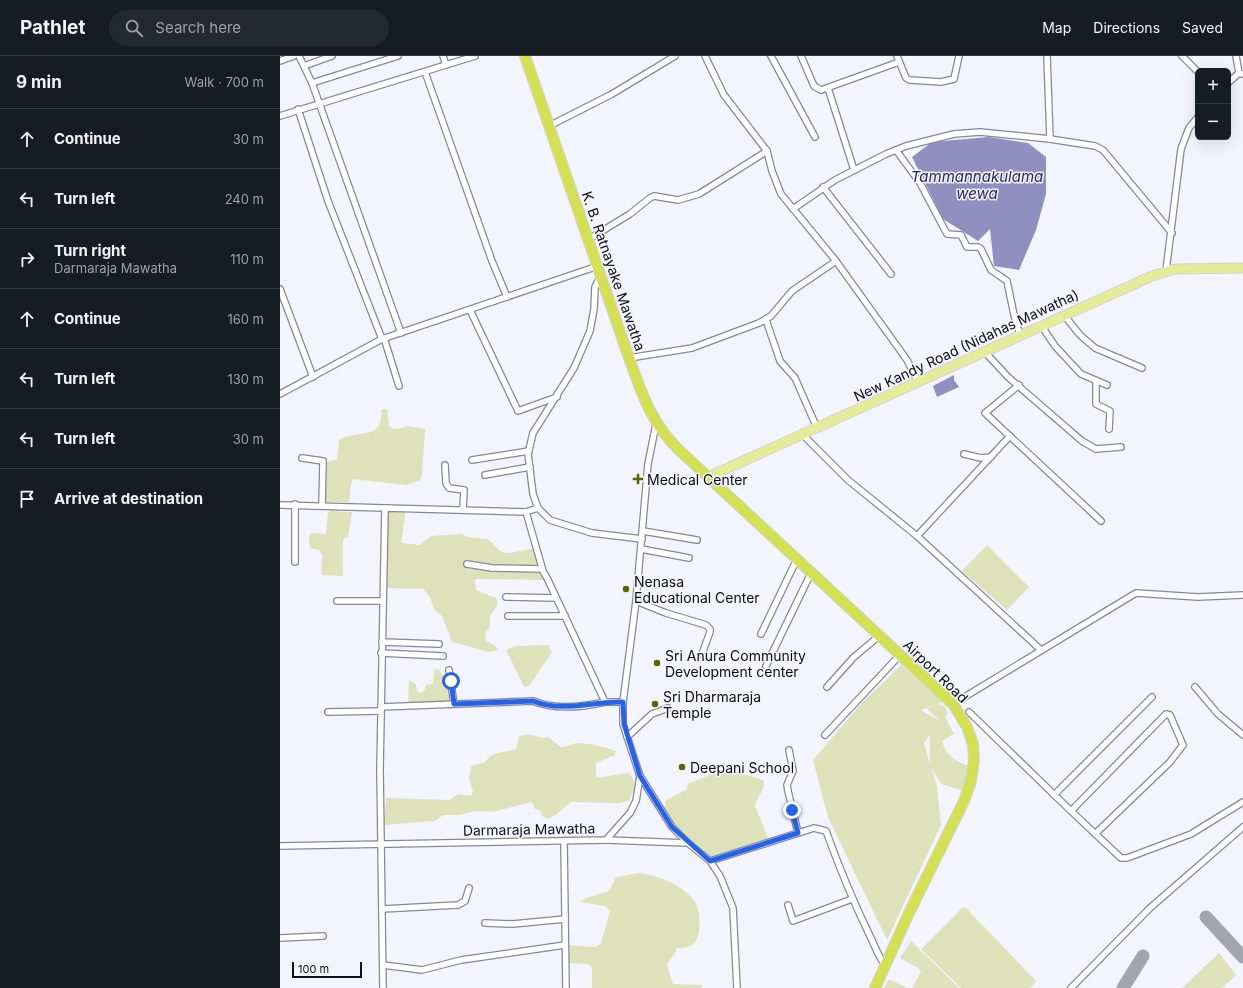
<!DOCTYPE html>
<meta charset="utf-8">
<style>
body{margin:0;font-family:Inter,sans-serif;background:#242831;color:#f1f3f6}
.controls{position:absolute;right:12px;top:12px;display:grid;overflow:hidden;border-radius:6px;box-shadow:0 4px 16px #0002}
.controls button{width:36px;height:36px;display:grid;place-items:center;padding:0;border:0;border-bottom:1px solid #363941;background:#171b24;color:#f1f3f6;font:20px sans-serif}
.scale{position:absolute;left:12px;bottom:10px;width:70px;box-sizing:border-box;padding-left:4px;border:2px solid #0d0d15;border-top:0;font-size:11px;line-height:14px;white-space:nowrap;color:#0d0d15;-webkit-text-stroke:3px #f3f4fe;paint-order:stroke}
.stop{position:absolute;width:12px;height:12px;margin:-9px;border:3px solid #2563eb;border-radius:50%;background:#fff}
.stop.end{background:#2563eb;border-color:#fff;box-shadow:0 1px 4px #0008}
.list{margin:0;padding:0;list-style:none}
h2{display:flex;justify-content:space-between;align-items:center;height:52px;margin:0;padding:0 16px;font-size:17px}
h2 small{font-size:13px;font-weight:400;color:#9ea1a6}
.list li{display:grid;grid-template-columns:26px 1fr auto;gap:12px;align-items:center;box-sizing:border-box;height:60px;padding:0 16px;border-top:1px solid #363941}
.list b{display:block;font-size:15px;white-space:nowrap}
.list p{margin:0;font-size:13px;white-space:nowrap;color:#9ea1a6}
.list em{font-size:13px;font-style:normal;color:#9ea1a6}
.icon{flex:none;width:22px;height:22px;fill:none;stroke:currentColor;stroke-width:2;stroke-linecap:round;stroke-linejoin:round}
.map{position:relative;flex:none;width:963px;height:932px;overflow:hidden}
header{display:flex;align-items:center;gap:24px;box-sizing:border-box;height:56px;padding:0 20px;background:#171b24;border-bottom:1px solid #363941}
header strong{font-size:19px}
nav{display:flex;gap:22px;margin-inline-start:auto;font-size:14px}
.search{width:280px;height:36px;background:#242831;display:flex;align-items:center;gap:10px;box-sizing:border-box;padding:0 14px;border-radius:22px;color:#9ea1a6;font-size:15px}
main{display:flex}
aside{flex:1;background:#171b24}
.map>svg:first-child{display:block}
.green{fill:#dde2bb;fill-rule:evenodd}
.water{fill:#908fc0}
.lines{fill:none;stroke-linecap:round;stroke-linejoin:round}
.taxiway{stroke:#a3a4ad;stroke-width:13}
.street-casing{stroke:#86869d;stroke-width:8}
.primary-casing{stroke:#d3d3d5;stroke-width:11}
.highway-casing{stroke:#d3d3d5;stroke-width:12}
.street{stroke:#fff;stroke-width:5.5}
.primary{stroke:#e5ec97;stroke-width:9}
.highway{stroke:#d3e052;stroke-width:10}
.route{stroke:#2563eb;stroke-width:5}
.poi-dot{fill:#5e6401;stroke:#f3f4fe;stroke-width:1.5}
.labels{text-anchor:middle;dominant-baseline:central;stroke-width:3;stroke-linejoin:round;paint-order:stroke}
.street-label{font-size:14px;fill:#0d0d15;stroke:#f3f4fe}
.poi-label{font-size:14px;fill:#0d0d15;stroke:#f3f4fe;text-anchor:start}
.water-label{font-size:15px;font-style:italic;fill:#2c235f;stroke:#f3f4fe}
</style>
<header>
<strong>Pathlet</strong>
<div class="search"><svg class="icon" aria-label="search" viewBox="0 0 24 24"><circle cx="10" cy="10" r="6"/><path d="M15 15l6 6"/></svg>Search here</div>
<nav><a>Map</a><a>Directions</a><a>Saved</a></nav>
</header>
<main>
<aside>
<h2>9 min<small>Walk · 700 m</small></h2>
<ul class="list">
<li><svg class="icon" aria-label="ahead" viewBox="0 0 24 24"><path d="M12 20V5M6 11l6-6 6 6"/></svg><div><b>Continue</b></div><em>30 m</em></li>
<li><svg class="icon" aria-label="left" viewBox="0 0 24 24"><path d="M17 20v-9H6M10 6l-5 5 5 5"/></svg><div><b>Turn left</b></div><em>240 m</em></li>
<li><svg class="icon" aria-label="right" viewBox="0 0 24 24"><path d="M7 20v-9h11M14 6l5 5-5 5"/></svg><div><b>Turn right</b><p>Darmaraja Mawatha</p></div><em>110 m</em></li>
<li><svg class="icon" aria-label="ahead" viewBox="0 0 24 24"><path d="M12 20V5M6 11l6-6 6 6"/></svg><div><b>Continue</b></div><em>160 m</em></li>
<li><svg class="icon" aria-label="left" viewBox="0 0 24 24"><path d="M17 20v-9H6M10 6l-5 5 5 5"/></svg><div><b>Turn left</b></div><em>130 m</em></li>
<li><svg class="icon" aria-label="left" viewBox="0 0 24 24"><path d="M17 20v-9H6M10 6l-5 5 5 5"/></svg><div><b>Turn left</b></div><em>30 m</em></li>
<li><svg class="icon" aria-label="arrive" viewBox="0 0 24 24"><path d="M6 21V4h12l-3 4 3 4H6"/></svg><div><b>Arrive at destination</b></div></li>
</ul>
</aside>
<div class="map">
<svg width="963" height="932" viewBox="0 0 963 932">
<rect width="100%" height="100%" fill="#f3f4fe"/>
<!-- green -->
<g class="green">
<path d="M102 353 107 354 109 370 113 373H119L127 370 145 373 142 420 140 424 127 429 73 423 71 428 69 446H46L43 441 45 407 57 403 59 384C70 376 93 381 99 369 102 365 101 358 102 353Z"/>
<path d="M103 452H126L121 487 140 489 151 480 182 478 187 481 208 483 221 496 230 497 256 492 268 524 195 523 196 534 216 542 218 548 210 560V571L206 576 205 584 216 590 218 594 209 596 172 586 162 560 154 553 150 541 143 533 107 532 103 530Z"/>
<path d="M51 455 72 456 68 481 63 483V520L43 519 41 517 42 499 39 494 30 492 29 481 31 477 46 478 48 456Z"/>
<path d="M707 489 749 531 727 554 682 515Z"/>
<path d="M268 589 272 596 249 630 244 631 226 594 235 590Z"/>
<path d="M621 609 663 646 658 648 665 651 668 658 665 661 674 678 662 685C666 701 677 705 690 711L684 735 661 728 652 713 657 731 661 769 607 884 548 761 533 704 581 648ZM652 650 647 653 660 665 641 654ZM650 679V708L644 687Z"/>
<path d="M155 613 160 614 161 618 168 620 171 648 128 650 129 624 136 628 137 636 141 637 145 634 146 629 153 628Z"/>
<path d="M248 678 263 682 268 681 281 691C287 691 291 688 297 687 305 686 329 692 336 695L335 699 316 707V720L317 722 348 717C358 726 355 735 348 745L340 747 291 746 274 760 268 763 263 761 260 754 255 753 252 746 212 756 195 755 180 759H163L155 765 104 769 106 742 170 744 178 738 191 740 193 735 189 723 191 710 205 706C213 695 224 697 236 693L239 680Z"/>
<path d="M439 715C447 715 480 721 484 725 485 735 477 740 475 750L490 786 430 805 408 787 383 759 386 744 406 734 408 728Z"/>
<path d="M359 817C379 820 399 827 413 843 421 852 423 881 412 889 408 892 402 892 397 892 395 900 390 902 387 909L393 928 419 929H422V932H312V912L308 908 288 907V889L315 891 321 887 330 855 325 850 301 846 306 842 329 835 336 821Z"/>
<path d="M683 851 686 852 755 924 756 926 750 932H681L642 894V892Z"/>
<path d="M631 885 679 932H632L641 916 638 912 620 902Z"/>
<path d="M939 897 956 919 942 932H902Z"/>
<path d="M609 923 627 932H604Z"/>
</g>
<!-- water -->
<g class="water">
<path d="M709 81 748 87 766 101V138L756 174 739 214 714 210 710 173 698 185 663 163 632 101 652 86Z"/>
<path d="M674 319V324L679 331 657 341 653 330Z"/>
</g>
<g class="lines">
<!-- taxiway -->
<g class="taxiway">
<path d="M926 861 963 901"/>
<path d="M843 932 863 900"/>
</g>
<defs>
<g id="street">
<path d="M19 0 32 27 121 277"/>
<path d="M163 0 166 9"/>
<path d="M425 0 444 39 487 95 492 115 501 138 556 205 627 304 638 326"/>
<path d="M491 0 535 81"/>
<path d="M521 0 534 30 541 34 619 6"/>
<path d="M617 0 626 22 630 24 661 26 674 23 679 0"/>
<path d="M767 0 770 83"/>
<path d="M902 0 918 16"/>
<path d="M956 0 959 17"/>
<path d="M0 5 14 0"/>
<path d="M24 10 52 0"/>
<path d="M145 16 212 205 227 241"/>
<path d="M32 27 118 0"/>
<path d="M948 27 959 17 963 18"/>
<path d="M548 32 574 114"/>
<path d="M18 53 48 145 102 283"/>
<path d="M0 60 195 0"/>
<path d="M269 70 332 38 395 0"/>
<path d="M616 94 640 127 667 178 681 179 687 191H698L701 193 711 214 727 225 734 259 740 279"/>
<path d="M543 131 611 218"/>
<path d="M513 153 555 124 606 98 626 90 674 78 700 76 770 83 815 90 823 94 892 177"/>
<path d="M309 183 350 158 370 142 374 140 398 144 419 138 487 95"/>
<path d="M886 215 901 93 909 72 918 61"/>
<path d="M320 221 315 231 314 253 310 275 294 312 253 377 248 398 253 438 258 452 270 464 312 477 362 483"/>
<path d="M0 233 33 321"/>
<path d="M190 254 238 355 277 341"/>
<path d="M784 259 800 279 815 292 862 312"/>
<path d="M486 264 500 305 515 322 537 372"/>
<path d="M761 269 775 290 801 318 827 329"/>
<path d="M104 282 119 330"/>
<path d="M704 295 728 321 802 385 816 393 841 391"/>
<path d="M349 302 412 292 479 267 491 260 512 235 556 205"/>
<path d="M816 325V348L830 355 829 373"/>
<path d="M739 329 705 357 821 465"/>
<path d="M0 338 102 283 318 210"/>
<path d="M523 379 568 424 637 480 761 594"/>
<path d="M684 398 701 402 711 401"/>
<path d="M22 402 43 405 42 449"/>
<path d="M192 404 249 395"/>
<path d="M165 409 166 427 169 432 184 434 183 453"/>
<path d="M205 419 250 411"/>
<path d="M0 449 105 452"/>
<path d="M246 456 263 515 268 524 325 646H343"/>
<path d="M363 475 417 484"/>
<path d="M637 480 730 380"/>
<path d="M361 493 409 502"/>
<path d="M15 506V448"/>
<path d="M187 508 212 512 262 513"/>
<path d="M226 541 276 542"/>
<path d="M57 545H102"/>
<path d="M356 545 386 557 426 569 430 573V576L422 598"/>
<path d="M228 560H285"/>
<path d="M481 578 517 503"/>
<path d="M102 586 159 588"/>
<path d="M101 597 163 600"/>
<path d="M486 610 531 517"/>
<path d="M169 614 174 648"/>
<path d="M547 631 574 601 599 580"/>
<path d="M915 631 938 658 963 679"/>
<path d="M673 648 856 537 918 541 963 539"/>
<path d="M101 651 253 645C275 654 303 651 325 646"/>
<path d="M48 656 100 655"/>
<path d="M689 656 791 755 841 802H847L911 778 963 746"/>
<path d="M545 679 620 599"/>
<path d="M347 681 372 658 388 652"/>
<path d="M509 694 513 715 507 729 508 735 518 777"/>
<path d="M360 720 392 771 408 787"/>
<path d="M774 739 872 641"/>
<path d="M791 755 886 658 890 659 903 689 890 706 815 778"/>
<path d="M326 784 408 787 430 805 440 820 453 852 457 932"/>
<path d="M284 785 286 932"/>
<path d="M0 790 326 784 350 757 356 745 360 720 343 668V646L356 545 368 408 376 368"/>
<path d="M430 805 534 772 546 775C559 811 573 845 590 880 595 890 598 900 605 909"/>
<path d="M508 849 513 865 572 843"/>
<path d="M102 853 178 849 185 845 189 832"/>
<path d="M205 867 233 868 285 863"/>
<path d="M0 882 43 880"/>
<path d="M103 909 142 914 181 904 285 889"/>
<path d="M103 932 100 713 105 452 246 456 258 452"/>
<path d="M791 932 870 852 963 771"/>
</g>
<path id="primary" d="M428 421 872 220 895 213 963 212"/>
<path id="highway" d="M245 0 349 302C362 338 371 367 399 394L673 648 687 671 693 688 694 704 691 725 684 745 629 857 595 932"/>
</defs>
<!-- street casing -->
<use href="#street" class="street-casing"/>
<!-- primary casing -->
<use href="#primary" class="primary-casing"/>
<!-- highway casing -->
<use href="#highway" class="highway-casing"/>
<!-- street -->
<use href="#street" class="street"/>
<!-- primary -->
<use href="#primary" class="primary"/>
<!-- highway -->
<use href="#highway" class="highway"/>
</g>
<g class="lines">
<!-- route -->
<path class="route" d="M171 625 174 648 253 645C282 657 313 645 343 646L344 668 360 720 392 771 430 805 518 777 512 754"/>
</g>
<!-- markers -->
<g class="poi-dot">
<path d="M356 417h4v4h4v4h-4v4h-4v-4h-4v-4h4z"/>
<circle cx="346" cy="533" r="4"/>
<circle cx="377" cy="607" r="4"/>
<circle cx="375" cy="648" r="4"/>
<circle cx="402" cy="711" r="4"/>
</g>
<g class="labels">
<!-- street labels -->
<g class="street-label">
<text transform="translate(334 215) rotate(71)">K. B. Ratnayake Mawatha</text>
<text transform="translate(686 289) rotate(-25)">New Kandy Road (Nidahas Mawatha)</text>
<text transform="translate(656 615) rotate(44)">Airport Road</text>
<text transform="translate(249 773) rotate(-1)">Darmaraja Mawatha</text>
</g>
<!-- poi labels -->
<g class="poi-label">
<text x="367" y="423">Medical Center</text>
<text x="354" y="525">Nenasa<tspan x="354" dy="16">Educational Center</tspan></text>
<text x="385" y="599">Sri Anura Community<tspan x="385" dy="16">Development center</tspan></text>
<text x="383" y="640">Sri Dharmaraja<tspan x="383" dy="16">Temple</tspan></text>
<text x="410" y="711">Deepani School</text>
</g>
<!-- water labels -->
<g class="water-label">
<text x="697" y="120">Tammannakulama<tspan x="697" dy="17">wewa</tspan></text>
</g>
</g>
</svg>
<div class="controls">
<button>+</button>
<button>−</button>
</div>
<div class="scale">100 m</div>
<div class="stop" style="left:171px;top:625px"></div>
<div class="stop end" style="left:512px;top:754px"></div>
</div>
</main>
